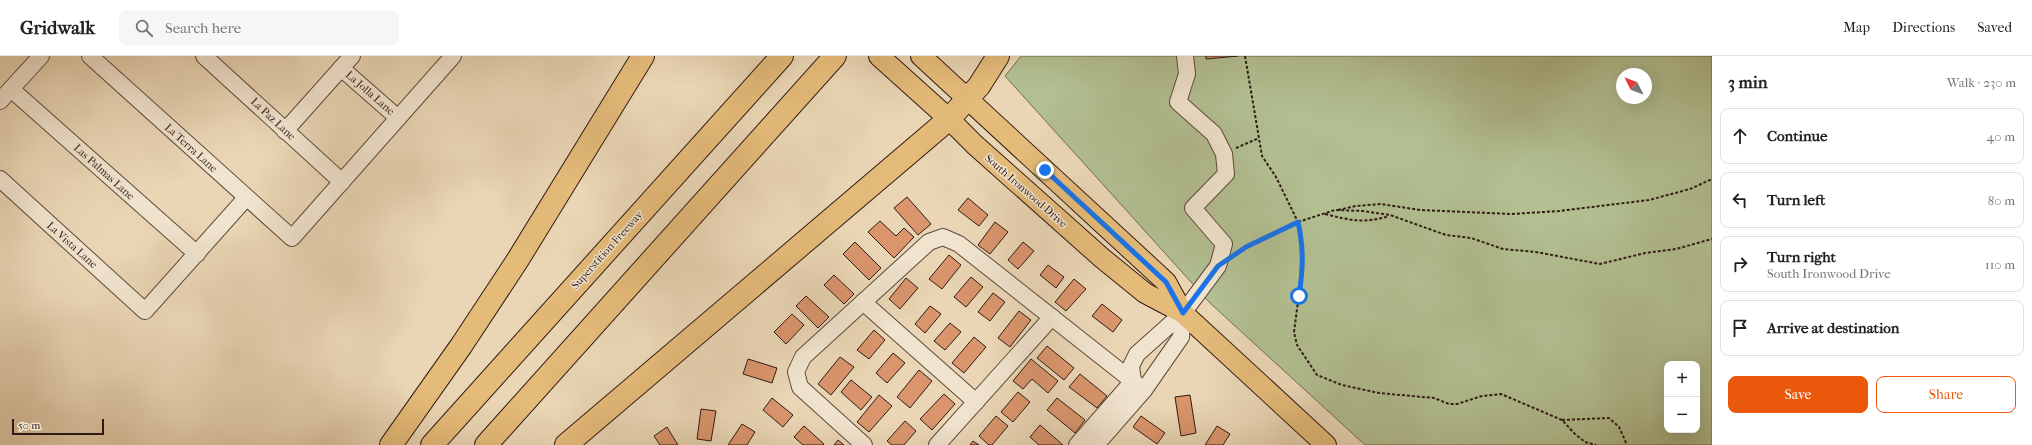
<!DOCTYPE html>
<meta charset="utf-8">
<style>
body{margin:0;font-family:"IM FELL French Canon",serif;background:#f6f6f6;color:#202124}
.controls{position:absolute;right:12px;bottom:12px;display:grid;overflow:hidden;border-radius:8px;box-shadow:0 4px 16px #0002}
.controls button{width:36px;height:36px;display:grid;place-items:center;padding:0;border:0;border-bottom:1px solid #e0e0e0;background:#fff;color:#202124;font:20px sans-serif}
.compass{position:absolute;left:1616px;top:12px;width:36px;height:36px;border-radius:50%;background:#fff;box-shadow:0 4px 16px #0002;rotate:312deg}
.scale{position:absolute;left:12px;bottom:10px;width:92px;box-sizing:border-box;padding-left:4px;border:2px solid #301b14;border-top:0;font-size:11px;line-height:14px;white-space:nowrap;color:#301b14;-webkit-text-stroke:3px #f1e4cf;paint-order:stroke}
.stop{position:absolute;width:12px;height:12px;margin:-9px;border:3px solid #1a73e8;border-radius:50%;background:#fff}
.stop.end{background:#1a73e8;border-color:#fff;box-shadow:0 1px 4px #0008}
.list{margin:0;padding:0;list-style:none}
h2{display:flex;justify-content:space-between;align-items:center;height:52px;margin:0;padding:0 16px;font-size:17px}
h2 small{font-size:13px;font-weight:400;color:#757577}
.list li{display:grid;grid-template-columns:26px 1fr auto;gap:12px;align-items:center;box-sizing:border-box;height:56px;margin:0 8px 8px;padding:0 8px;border:1px solid #e0e0e0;border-radius:8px}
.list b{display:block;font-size:15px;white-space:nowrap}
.list p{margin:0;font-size:13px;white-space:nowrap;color:#757577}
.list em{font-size:13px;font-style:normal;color:#757577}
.actions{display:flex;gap:8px;padding:12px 16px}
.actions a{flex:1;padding:9px 0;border:1px solid #ea580c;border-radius:8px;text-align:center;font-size:14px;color:#ea580c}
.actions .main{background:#ea580c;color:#fff}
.icon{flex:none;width:22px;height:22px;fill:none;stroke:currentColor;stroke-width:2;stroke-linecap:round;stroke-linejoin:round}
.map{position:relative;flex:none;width:1712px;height:389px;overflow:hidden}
header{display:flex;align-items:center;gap:24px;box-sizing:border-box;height:56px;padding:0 20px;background:#fff;border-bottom:1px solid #e0e0e0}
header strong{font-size:19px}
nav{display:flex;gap:22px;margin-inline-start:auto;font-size:14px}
.search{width:280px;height:36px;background:#f6f6f6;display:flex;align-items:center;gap:10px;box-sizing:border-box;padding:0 14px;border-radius:8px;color:#757577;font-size:15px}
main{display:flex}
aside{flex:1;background:#fff}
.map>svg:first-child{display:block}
.green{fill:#b2bf91;stroke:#716d52;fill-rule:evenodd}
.building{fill:#da956d;stroke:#301b14}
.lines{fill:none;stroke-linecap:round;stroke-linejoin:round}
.minor-casing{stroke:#5e4a3c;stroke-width:18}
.major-casing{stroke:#301b14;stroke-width:22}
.highway-casing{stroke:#301b14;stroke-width:24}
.path{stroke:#301b14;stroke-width:2;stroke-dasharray:3 2;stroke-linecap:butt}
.minor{stroke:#f1e4cf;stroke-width:16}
.major{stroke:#e5bb7a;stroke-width:20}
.highway{stroke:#e5bb7a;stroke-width:22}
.route{stroke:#1a73e8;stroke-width:5}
.labels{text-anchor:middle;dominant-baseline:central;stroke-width:3;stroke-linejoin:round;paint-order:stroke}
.street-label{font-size:11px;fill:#301b14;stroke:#f1e4cf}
</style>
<header>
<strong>Gridwalk</strong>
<div class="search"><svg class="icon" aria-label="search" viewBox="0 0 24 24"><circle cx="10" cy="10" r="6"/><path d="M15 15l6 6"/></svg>Search here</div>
<nav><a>Map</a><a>Directions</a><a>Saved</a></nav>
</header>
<main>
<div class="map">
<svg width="1712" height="389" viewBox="0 0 1712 389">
<rect width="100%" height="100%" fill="#ead6b5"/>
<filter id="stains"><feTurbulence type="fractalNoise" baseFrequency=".005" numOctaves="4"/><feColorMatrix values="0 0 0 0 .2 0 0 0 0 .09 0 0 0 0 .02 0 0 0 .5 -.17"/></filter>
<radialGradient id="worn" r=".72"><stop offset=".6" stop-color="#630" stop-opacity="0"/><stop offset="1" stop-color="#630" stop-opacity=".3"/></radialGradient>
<!-- green -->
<path class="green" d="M1021 0H1712V389H1365L1210 247 1005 20ZM1622 18H1646V42H1622ZM1667 308H1697V374H1667Z"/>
<!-- building -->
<g class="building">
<path d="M1206 0H1238L1206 3Z"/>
<path d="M907 141 931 168 918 179 894 152Z"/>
<path d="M968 142 988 159 979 170 958 154Z"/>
<path d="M880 165 896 180 904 172 914 181 894 202 868 176Z"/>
<path d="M995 166 1008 176 990 198 978 189Z"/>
<path d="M855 186 881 212 869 224 843 198Z"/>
<path d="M1023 186 1034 195 1018 213 1008 204Z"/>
<path d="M949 199 961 209 942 233 929 223Z"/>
<path d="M1048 209 1064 221 1056 232 1040 219Z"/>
<path d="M834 219 854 238 844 248 824 229Z"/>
<path d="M971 221 983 231 966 251 954 241Z"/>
<path d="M906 222 918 232 900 253 889 243Z"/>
<path d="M1074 223 1086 233 1066 255 1055 246Z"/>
<path d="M993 237 1005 246 990 265 978 256Z"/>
<path d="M806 240 829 261 818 272 796 250Z"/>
<path d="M1102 248 1122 264 1113 276 1092 260Z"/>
<path d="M930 250 941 258 925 277 915 268Z"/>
<path d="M1019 255 1031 264 1010 291 998 282Z"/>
<path d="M792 258 804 269 786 288 774 276Z"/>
<path d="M950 267 961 276 945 294 934 285Z"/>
<path d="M874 274 885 284 869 303 857 294Z"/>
<path d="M974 281 986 291 964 317 952 307Z"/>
<path d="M1047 290 1074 312 1064 324 1037 302Z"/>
<path d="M893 297 905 307 887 327 876 317Z"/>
<path d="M840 301 854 311 831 339 818 328Z"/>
<path d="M748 303 777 312 772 327 743 318Z"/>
<path d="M1031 303 1058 325 1048 337 1032 323 1023 333 1013 325Z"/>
<path d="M919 314 932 325 910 352 897 341Z"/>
<path d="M1080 318 1107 340 1097 352 1069 331Z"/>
<path d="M851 324 872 341 861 354 841 336Z"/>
<path d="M1018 336 1030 346 1013 366 1001 356Z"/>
<path d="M944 338 955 348 932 374 920 363Z"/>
<path d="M879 339 892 350 869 376 857 366Z"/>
<path d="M1190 339 1196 377 1181 380 1175 341Z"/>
<path d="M772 342 793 359 783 371 763 354Z"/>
<path d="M1057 342 1085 364 1075 377 1047 354Z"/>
<path d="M701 353 716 355 711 385 697 383Z"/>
<path d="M996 360 1008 370 992 389H989L979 380Z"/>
<path d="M1141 360 1165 377 1157 388 1133 371Z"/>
<path d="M905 365 916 375 904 389H892L887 385Z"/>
<path d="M742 368 755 376 747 389H728Z"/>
<path d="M1040 369 1063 389H1039L1030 381Z"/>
<path d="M804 370 824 388 823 389H803L794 381Z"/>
<path d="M1217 370 1230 378 1223 389H1205Z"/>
<path d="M667 371 678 389H660L654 380Z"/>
<path d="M838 384 844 389H834Z"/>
<path d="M973 385 979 389H970Z"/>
</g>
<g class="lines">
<defs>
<g id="minor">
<path d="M90 0 292 182 453 0"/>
<path d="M204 0 342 126"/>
<path d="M341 12 398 62"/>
<path d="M11 33 197 198"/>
<path d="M0 45 41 0"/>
<path d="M285 75 352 0"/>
<path d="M0 123 145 255 246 142"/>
<path d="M863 246 976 346"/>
<path d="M864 389 800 331 796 316 803 301 929 186 943 181 959 188 1144 334"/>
<path d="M937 389 1052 261"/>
<path d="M1077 389 1133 325 1131 310 1137 298 1183 257 1218 210 1224 188 1193 152 1226 118 1224 98 1214 78 1178 46 1187 18 1185 0"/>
<path d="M1096 389 1144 334 1181 281 1183 257"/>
</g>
<g id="major">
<path d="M879 0 949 63 975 89 1102 202 1145 237 1183 257 1326 389"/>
<path d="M921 0 1166 226 1183 257"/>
</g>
<g id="highway">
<path d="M391 389 461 290 517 205 643 0"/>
<path d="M432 389 782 0"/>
<path d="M486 389 835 0"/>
<path d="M566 389 949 63 979 30 998 0"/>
</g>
</defs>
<!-- minor casing -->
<use href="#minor" class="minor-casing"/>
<!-- major casing -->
<use href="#major" class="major-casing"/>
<!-- highway casing -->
<use href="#highway" class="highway-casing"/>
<!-- path -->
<g class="path">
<path d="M1245 0 1262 100 1276 121 1298 166 1302 184 1303 208 1294 276 1297 289 1317 319 1342 329 1379 337 1434 342 1449 348H1457L1482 340 1501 338 1562 364 1575 378 1585 386 1596 389"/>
<path d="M1236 92 1259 82"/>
<path d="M1338 154 1356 150 1381 148 1420 154 1512 158 1559 155 1649 144 1690 133 1712 123"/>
<path d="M1325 158C1349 164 1364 168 1389 160"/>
<path d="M1236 198 1246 191 1298 166 1335 154 1363 155 1390 159 1446 179 1471 182 1503 193 1536 196 1600 208 1645 197 1676 193 1712 183"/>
<path d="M1562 364 1609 362 1619 371 1627 389"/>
</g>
<!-- minor -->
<use href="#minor" class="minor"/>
<!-- major -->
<use href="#major" class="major"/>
<!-- highway -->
<use href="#highway" class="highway"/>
</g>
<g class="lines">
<!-- route -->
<path class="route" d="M1045 114 1166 226 1183 257 1218 210 1246 191 1298 166C1304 193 1303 213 1299 240"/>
</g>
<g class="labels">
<!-- street labels -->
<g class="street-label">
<text transform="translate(370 37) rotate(41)">La Jolla Lane</text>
<text transform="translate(273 63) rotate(43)">La Paz Lane</text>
<text transform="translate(191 92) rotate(42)">La Terra Lane</text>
<text transform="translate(104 116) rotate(42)">Las Palmas Lane</text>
<text transform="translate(1026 135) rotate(41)">South Ironwood Drive</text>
<text transform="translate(72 189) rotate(42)">La Vista Lane</text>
<text transform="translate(607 194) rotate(-48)">Superstition Freeway</text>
</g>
</g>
<rect width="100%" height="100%" filter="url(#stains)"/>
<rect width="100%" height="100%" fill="url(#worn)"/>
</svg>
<div class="controls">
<button>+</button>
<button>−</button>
</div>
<svg class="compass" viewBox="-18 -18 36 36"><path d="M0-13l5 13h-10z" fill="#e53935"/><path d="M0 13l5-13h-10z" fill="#757577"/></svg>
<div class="scale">50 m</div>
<div class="stop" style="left:1299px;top:240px"></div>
<div class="stop end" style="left:1045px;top:114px"></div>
</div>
<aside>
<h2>3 min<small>Walk · 230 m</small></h2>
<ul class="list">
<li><svg class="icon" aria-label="ahead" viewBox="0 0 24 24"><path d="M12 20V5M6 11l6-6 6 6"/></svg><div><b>Continue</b></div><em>40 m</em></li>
<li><svg class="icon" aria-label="left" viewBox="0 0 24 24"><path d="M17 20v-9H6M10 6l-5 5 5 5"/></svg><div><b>Turn left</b></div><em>80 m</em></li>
<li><svg class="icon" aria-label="right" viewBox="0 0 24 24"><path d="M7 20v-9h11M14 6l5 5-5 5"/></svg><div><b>Turn right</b><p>South Ironwood Drive</p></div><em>110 m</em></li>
<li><svg class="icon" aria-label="arrive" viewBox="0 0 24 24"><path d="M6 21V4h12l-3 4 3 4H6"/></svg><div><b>Arrive at destination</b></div></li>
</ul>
<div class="actions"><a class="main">Save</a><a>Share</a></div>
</aside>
</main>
